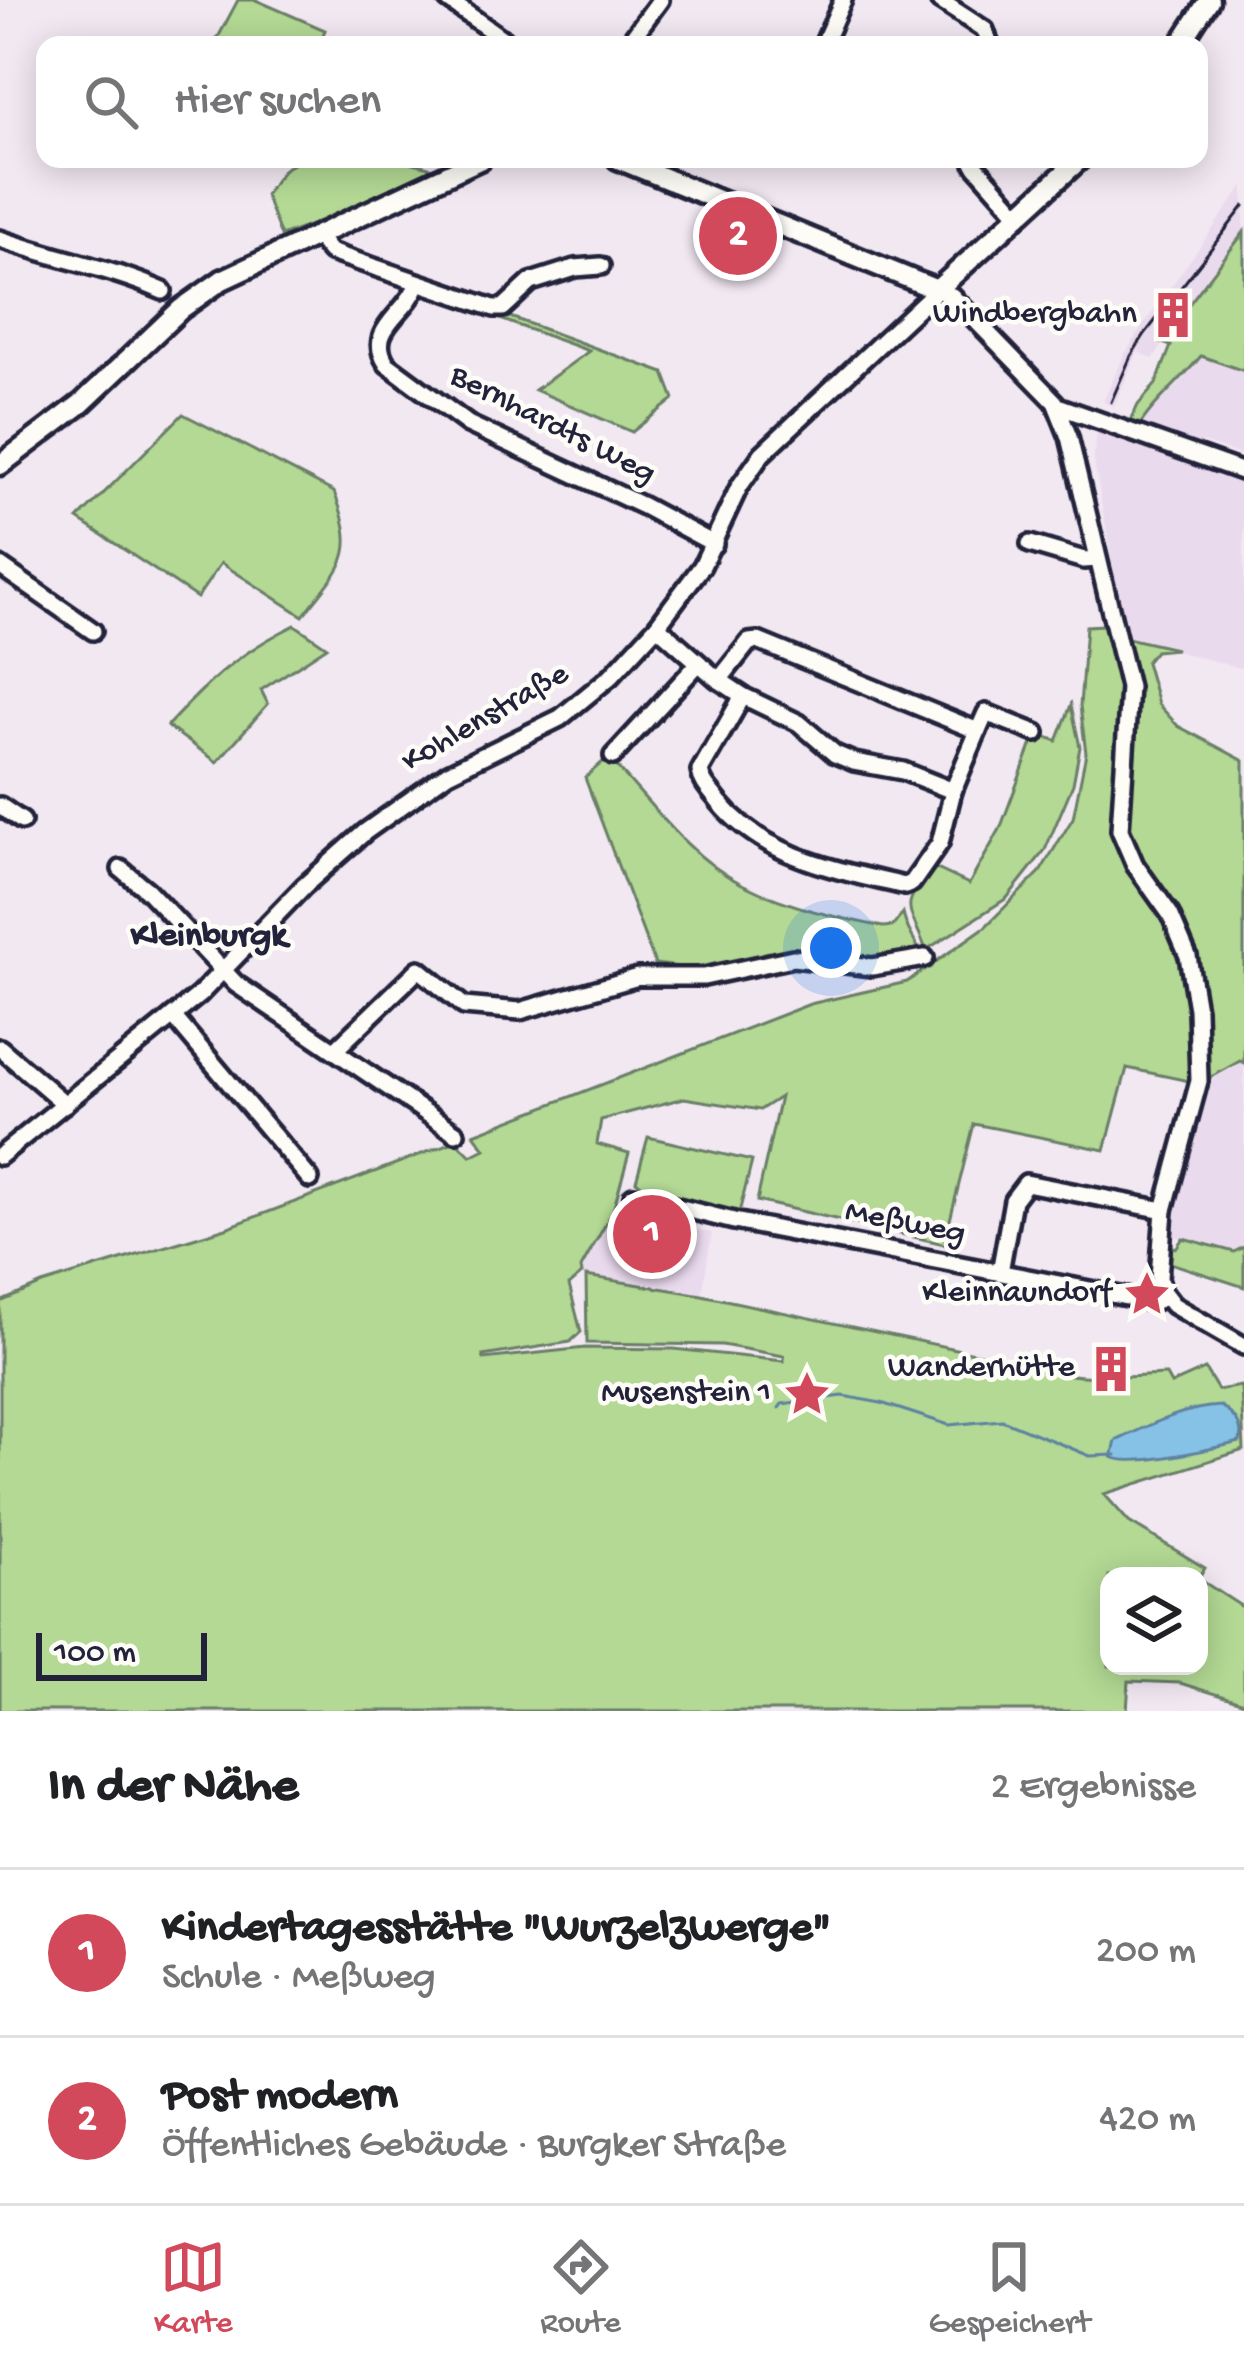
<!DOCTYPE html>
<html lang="de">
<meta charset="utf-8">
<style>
body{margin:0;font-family:"Gochi Hand",sans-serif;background:#f6f6f6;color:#202124}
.controls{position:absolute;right:36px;bottom:36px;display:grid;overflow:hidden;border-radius:24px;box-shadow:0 6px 30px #0003}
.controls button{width:108px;height:108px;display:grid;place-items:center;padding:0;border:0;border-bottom:3px solid #e0e0e0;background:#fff;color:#202124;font:60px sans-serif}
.scale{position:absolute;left:36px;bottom:30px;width:171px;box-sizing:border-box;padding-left:12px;border:6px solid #22223b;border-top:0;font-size:33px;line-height:42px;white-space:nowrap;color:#22223b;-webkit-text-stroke:9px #fdfcf7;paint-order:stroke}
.you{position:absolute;left:831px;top:948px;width:42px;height:42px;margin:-30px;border:9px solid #fff;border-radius:50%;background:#1a73e8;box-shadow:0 0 0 18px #1a73e833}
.badge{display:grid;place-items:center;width:78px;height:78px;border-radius:50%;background:#d1495b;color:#fff;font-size:39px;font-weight:700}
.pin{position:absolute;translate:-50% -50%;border:6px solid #fff;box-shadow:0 3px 12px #0006}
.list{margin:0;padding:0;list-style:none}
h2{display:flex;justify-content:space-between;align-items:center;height:156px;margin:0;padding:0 48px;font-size:51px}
h2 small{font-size:39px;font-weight:400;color:#757577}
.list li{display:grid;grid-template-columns:78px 1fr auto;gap:36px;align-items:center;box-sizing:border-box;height:168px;padding:0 48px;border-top:3px solid #e0e0e0}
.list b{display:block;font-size:45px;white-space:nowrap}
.list p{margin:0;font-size:39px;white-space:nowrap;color:#757577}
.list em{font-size:39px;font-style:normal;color:#757577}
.icon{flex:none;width:66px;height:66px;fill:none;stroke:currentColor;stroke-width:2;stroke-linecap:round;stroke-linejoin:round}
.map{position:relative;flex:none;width:1244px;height:1711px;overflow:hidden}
.search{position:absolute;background:#fff;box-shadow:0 6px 30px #0003;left:36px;right:36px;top:36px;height:132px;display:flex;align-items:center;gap:30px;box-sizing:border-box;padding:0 42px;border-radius:24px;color:#757577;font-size:45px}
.sheet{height:492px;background:#fff}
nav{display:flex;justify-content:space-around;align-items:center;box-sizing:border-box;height:168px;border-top:3px solid #e0e0e0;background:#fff;font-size:33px;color:#757577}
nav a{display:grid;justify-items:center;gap:6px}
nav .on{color:#d1495b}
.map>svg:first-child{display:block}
.built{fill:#eadaee}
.green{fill:#b3d994;stroke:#6a7e68;stroke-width:3}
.water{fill:#86c2e5;stroke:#5e82a1;stroke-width:3}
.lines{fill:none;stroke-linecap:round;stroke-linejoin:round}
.stream{stroke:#5e82a1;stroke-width:3}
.minor-casing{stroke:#22223b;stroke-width:24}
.major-casing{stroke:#22223b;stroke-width:27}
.minor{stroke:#fdfcf7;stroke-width:15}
.major{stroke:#fdfcf7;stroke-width:18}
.rail{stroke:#22223b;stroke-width:3}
.labels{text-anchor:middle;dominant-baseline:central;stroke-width:9;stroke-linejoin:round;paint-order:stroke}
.poi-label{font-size:33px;fill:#22223b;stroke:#fdfcf7;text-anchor:end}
.street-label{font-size:33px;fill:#22223b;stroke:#fdfcf7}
.neighbourhood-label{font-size:36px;font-weight:bold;fill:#22223b;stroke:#fdfcf7}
</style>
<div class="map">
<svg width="1244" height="1711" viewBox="0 0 1244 1711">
<rect width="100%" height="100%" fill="#f2e8f2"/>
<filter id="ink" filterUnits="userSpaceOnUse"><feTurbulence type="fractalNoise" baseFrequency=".00833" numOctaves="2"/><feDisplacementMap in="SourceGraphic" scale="24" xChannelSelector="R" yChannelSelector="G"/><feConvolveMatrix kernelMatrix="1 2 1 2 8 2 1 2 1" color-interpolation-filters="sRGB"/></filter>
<g filter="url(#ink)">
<!-- built -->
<g class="built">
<path d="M1244 185V232L1161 341 1164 343 1153 359 1138 352 1114 406 1103 402 1124 355 1144 324Z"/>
<path d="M1201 356 1244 371V456L1203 442 1199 452 1242 466 1244 459V669L1126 638 1093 457 1100 416 1137 430 1149 409 1181 381Z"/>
<path d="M1240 1061 1244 1063V1247L1234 1252 1167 1234 1206 1080Z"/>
<path d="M613 1211 712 1233 702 1295 582 1274 581 1268Z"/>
</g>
<!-- green -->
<g class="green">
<path d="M238 0H256L325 30 319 45H214Z"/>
<path d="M302 159H398L429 167 427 175 342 214 281 236 265 195 284 169Z"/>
<path d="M1244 232V371L1201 356C1180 382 1153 402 1136 431L1128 427 1138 405 1156 384 1171 346 1160 342Z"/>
<path d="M502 314 664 373 674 399 632 432 535 390 589 351 500 319Z"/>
<path d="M183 414 334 492C360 557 342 565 303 616L221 563 197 598 78 519Z"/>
<path d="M1123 624 1127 638 1176 649 1155 651 1146 662 1158 704 1178 726 1244 761V1063L1240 1061 1206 1080 1189 1081 1127 1068 1105 1150 974 1124 944 1244 757 1201 780 1097 760 1110 684 1098 601 1120 597 1144 629 1153 613 1211 581 1268 582 1274 569 1285 581 1332 570 1342 483 1356 484 1359 585 1348 674 1349 784 1361V1356L722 1345 587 1343 586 1276 702 1295 1031 1365 1032 1361 1063 1367V1374C1098 1379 1131 1377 1166 1375L1171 1384 1205 1369 1218 1390 1241 1386 1244 1450 1104 1494 1129 1522 1205 1568 1199 1578 1109 1576V1666H1199V1579L1244 1608V1703L1180 1683 1129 1681 1127 1711H0V1302L42 1284 226 1228 456 1141 471 1156 485 1149 474 1134 810 1004 907 982 985 927 1040 872 1073 818 1086 753 1080 706 1086 626Z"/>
<path d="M295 625 327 647 261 690 268 704 217 762 167 726C210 680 238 653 295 625Z"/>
<path d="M1071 705 1080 747 1073 784 1045 850 1007 898 926 950C910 906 896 908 935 868L969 884 1000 829 1036 733 1057 741Z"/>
<path d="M608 757C648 799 689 858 742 884 787 907 835 917 883 927L893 926 903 913C905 929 916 939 921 955L878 963 794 950 791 955 706 970 655 964 585 778Z"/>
<path d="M648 1137 752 1161 739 1213 663 1197 661 1201 636 1181Z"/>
<path d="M1183 1238 1234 1252 1244 1247V1287L1167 1262V1244L1176 1248Z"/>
</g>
<!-- water -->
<path class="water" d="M1221 1406C1234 1416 1244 1424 1240 1442 1215 1448 1131 1468 1112 1457L1116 1441C1149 1425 1184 1407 1221 1406Z"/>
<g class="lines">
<!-- stream -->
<path class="stream" d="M779 1408 782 1404 843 1396 881 1403 949 1425 1002 1420 1090 1456 1116 1455"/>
<defs>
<g id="minor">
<path d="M448 0 511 45"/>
<path d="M939 0 985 30 990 45"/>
<path d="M627 45 660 0"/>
<path d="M823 45 843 0"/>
<path d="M975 159 974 164 1019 215"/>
<path d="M316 235 330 252 494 308H503L531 282 575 268 601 266"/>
<path d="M0 239C54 258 110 268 163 291"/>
<path d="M417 285C407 314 364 330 387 364L468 424 643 506 714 544"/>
<path d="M1058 406 1244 472"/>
<path d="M1030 544 1084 560 1097 559"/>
<path d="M0 566 93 631"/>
<path d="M657 626 716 678 743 696 799 723 835 754 854 762 903 771 953 791"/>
<path d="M719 680 749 642 758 641 978 731 986 713 1036 733"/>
<path d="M743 696 700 771C702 784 711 791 719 802 765 858 837 870 905 886L912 883 940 843 953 791 978 731"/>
<path d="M613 756 698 664"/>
<path d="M0 806 22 821"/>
<path d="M121 869 147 890 236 984 456 1133"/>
<path d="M173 1016 310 1179"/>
<path d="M0 1048 65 1104"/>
<path d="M336 1049 419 969 464 1006 520 1011 638 977H704L793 958 872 967 925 958"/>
<path d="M0 1156 199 995 304 886 365 832 448 773 560 718 611 676 657 626 702 566 739 487 762 454 937 290 952 296 1055 402 1069 437 1129 687 1120 830 1135 865 1170 914 1188 956 1197 1009 1199 1081 1164 1210 1159 1278 1163 1292 1173 1305 1244 1346"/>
<path d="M633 1196 734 1221 1152 1302 1166 1297"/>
<path d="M1000 1272 1013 1200 1026 1183 1164 1210"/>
</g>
<g id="major">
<path d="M1180 45 1209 0"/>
<path d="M618 159 937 290 1080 159"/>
<path d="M0 465 82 403 181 309 222 280 481 159"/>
</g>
</defs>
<!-- minor casing -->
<use href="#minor" class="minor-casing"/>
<!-- major casing -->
<use href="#major" class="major-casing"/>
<!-- minor -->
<use href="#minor" class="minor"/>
<!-- major -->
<use href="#major" class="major"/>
<!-- rail -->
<path class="rail" d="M1111 402 1131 356 1145 334 1244 206"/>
</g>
</g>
<!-- icons -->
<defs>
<symbol id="building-bare" viewBox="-9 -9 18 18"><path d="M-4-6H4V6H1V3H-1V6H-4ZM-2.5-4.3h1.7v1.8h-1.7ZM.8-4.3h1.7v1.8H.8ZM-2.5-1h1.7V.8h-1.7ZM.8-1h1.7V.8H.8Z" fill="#d1495b" stroke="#fdfcf7" stroke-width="2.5" paint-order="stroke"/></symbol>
<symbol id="sight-bare" viewBox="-9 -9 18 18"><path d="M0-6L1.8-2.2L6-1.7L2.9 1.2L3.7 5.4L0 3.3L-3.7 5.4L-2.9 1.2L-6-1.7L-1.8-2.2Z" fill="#d1495b" stroke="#fdfcf7" stroke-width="2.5" paint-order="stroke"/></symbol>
</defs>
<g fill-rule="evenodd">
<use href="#building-bare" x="1140" y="282" width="66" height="66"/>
<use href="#sight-bare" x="1114" y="1261" width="66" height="66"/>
<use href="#building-bare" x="1078" y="1336" width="66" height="66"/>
<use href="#sight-bare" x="774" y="1361" width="66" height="66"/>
</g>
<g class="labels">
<!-- poi labels -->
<g class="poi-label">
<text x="1137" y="315">Windbergbahn</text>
<text x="1111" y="1294">Kleinnaundorf</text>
<text x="1075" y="1369">Wanderhütte</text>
<text x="771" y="1394">Musenstein 1</text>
</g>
<!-- street labels -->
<g class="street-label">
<text transform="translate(552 426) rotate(27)">Bernhardts Weg</text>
<text transform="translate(486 719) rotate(-30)">Kohlenstraße</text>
<text transform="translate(905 1224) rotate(11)">Meßweg</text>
</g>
<!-- neighbourhood labels -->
<g class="neighbourhood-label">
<text x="209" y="937">Kleinburgk</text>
</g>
</g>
</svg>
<div class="controls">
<button><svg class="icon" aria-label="layers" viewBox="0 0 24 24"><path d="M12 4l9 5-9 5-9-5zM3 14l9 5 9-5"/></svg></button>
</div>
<div class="scale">100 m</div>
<div class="you"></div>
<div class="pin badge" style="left:652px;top:1234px">1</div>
<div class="pin badge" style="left:738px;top:236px">2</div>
<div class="search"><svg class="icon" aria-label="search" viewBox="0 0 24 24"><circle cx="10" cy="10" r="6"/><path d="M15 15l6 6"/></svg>Hier suchen</div>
</div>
<section class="sheet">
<h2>In der Nähe<small>2 Ergebnisse</small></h2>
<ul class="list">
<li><span class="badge">1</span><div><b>Kindertagesstätte &quot;Wurzelzwerge&quot;</b><p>Schule · Meßweg</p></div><em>200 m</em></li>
<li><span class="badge">2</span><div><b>Post modern</b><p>Öffentliches Gebäude · Burgker Straße</p></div><em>420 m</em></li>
</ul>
</section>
<nav>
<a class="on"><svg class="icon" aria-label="map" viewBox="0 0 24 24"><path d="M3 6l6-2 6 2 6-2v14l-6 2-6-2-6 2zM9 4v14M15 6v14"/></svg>Karte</a>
<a><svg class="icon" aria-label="directions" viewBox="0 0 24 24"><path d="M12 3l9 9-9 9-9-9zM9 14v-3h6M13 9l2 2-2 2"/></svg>Route</a>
<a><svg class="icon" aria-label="saved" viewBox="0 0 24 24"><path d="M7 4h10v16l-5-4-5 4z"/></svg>Gespeichert</a>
</nav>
